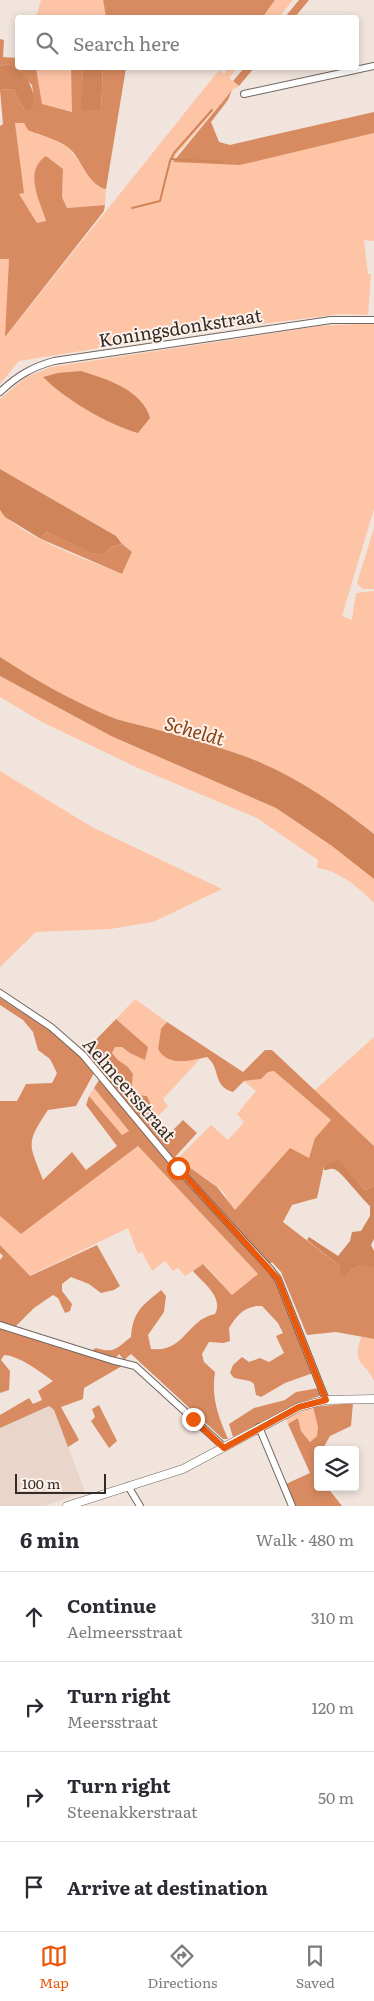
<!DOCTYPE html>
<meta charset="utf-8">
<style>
body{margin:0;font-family:Literata,serif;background:#f2f2f3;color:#2b2b33}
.controls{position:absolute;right:15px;bottom:15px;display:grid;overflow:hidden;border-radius:5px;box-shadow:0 2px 8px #0003}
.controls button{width:45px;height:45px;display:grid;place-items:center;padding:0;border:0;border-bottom:1px solid #e1e1e2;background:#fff;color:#2b2b33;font:25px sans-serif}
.scale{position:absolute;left:15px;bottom:12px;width:91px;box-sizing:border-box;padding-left:5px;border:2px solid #312c29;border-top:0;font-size:14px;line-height:18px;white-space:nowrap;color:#312c29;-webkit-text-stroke:4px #fef1ea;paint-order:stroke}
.stop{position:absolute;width:15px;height:15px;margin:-11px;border:4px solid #ea580c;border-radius:50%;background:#fff}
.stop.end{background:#ea580c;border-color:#fff;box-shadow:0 1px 5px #0008}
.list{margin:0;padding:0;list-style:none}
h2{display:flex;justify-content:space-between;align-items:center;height:65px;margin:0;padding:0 20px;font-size:21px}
h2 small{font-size:16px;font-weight:400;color:#7c7c81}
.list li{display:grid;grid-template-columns:32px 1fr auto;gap:15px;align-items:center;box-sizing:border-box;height:90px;padding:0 20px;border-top:1px solid #e1e1e2}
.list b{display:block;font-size:19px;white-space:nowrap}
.list p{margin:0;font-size:16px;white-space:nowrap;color:#7c7c81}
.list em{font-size:16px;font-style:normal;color:#7c7c81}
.icon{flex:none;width:28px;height:28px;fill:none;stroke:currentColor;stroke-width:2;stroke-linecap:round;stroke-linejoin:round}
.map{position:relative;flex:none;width:374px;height:1506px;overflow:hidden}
.search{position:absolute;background:#fff;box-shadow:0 2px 8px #0003;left:15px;right:15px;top:15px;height:55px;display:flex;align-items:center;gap:12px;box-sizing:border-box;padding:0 18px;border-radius:5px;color:#7c7c81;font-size:19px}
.sheet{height:425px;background:#fff}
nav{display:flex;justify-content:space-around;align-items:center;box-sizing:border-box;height:70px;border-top:1px solid #e1e1e2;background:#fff;font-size:14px;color:#7c7c81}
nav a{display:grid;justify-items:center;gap:2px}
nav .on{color:#ea580c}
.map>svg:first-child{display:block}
.built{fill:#ead5cb}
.green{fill:#fec4a6}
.forest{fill:#d88b61;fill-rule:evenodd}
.water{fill:#d08459}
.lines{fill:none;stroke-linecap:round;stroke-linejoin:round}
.stream{stroke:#d08459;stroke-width:2}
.minor-casing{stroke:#70655f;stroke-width:8}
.major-casing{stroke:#70655f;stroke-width:9}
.minor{stroke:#fff;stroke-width:6}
.major{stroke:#fff;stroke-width:8}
.route{stroke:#ea580c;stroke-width:6}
.labels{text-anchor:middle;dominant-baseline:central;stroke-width:4;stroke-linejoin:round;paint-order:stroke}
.street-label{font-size:18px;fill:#312c29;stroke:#fef1ea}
.water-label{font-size:19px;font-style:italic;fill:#884112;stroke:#fef1ea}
</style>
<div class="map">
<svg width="374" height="1506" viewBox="0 0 374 1506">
<rect width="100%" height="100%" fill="#f1e4dd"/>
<!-- built -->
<path class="built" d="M46 1406H49L54 1410 85 1491 45 1506H0V1428Z"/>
<!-- green -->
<g class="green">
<path d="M41 0H103L106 17 71 15V17L36 18Z"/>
<path d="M275 0H293L279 17 262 18Z"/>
<path d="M36 68H71L73 112 41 104Z"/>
<path d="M228 68H237L229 78 239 86 232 90 176 155 173 162 345 140 374 133V241L364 240 368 274H371L368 315 342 314 219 329 19 361 0 384V259H9L6 336 219 70 224 74Z"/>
<path d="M15 123H24L38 135 50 137 69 148 97 186 106 189 105 205 67 208 62 197 63 169 46 156C26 170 41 202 46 222L37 223 18 194 23 193Z"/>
<path d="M374 323V509L342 616 352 620 356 593 374 591V834C334 803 291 773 244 756 202 741 158 731 116 719 74 702 37 681 0 657V510C20 537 89 560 122 574L132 553 122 544 116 536 0 469V399L26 377 51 367 319 326Z"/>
<path d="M374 528V589H362L357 583Z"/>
<path d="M0 676 111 736 276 808 332 846 374 879V903C358 887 340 871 317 868L318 860 257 818 138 768 42 722 0 697Z"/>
<path d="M0 771 92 827 222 889 153 922 110 929 36 932 0 967Z"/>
<path d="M135 999 167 1022 161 1029 158 1049 193 1060 200 1059 163 1099 168 1106 156 1118 147 1096 138 1095 132 1085 133 1074 128 1067 118 1060 112 1053 115 1047 122 1046 130 1053 148 1047 116 1019Z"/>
<path d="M374 1037V1146L314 1091Z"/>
<path d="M274 1071 331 1120 315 1138 309 1159 290 1149 235 1210C228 1205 228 1197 222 1191 212 1182 189 1167 177 1159L211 1125 228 1140 244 1122 237 1114 256 1091 244 1081 261 1079 268 1072Z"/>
<path d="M94 1088 129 1131 122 1135 89 1096Z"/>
<path d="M138 1146 258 1274 232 1295 204 1264 185 1276 178 1268 173 1271 165 1261 152 1271 142 1252 138 1254 128 1228 29 1276 0 1245V1216L21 1234Z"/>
<path d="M361 1337 374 1339V1381C364 1359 352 1367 361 1337Z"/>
<path d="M313 1407 318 1427 317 1436 310 1442 301 1431 298 1418 288 1424 285 1418Z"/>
</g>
<!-- forest -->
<g class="forest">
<path d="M103 0H275L262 18 106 17Z"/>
<path d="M299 0H309L295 17H285Z"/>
<path d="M0 39 4 40 3 57 17 58 18 68H36L42 104 72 112 71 68H83L82 110H101L103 68H126L106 189C91 187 82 163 73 152 61 139 43 137 28 130L24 123H15L24 193 19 194 37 223 46 221C40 201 23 171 46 156L63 169 62 197 67 208 105 205 104 211 5 337 9 259H0V126L3 124 0 90 13 89 25 111 33 92 32 85 7 64 0 66Z"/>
<path d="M244 68H254L239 86 233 81Z"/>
<path d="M232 90 228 100 211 122 219 142 230 145 238 143 374 112V133L240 165 173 162Z"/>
<path d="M46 532 93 553 103 555 111 547 122 544 132 552 122 574 41 539Z"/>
<path d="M0 998 54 1033 80 1056 116 1019 148 1047 145 1060 130 1053 122 1047H115L112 1053 118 1060 128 1067 133 1074 132 1085 138 1095 147 1096 157 1118 170 1133 183 1120 197 1133 175 1157 217 1187 235 1210 290 1148 309 1158 315 1138 331 1120 274 1071 268 1072 261 1079 244 1081 233 1092C212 1086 221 1068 207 1057 190 1061 168 1067 158 1049L161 1029 167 1022 243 1072 265 1050H272L374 1146V1186L365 1190 338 1161 324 1166 317 1198 292 1205 283 1222 340 1266 347 1277 351 1270 362 1264 374 1268V1339L336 1332 307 1335 281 1272 272 1262 266 1268 281 1290 313 1373 285 1383 261 1397 256 1395 254 1384 250 1381 234 1378 230 1373 233 1365 242 1357 249 1362 260 1358 269 1362 284 1353 276 1336 283 1333 278 1323 262 1306C245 1305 237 1315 229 1328L230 1341 224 1343 209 1342 202 1354 204 1362 215 1372C211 1397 218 1416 228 1439H223L131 1354 124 1360 119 1354 111 1363 122 1366 84 1388 83 1399 61 1407 79 1440 68 1447 54 1410 49 1406 0 1428V1415L29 1398 33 1404 42 1400 38 1391 53 1381C42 1373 18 1355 4 1355L1 1360 10 1371 9 1390 0 1393V1328L91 1351 96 1348C114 1354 117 1348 131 1337 133 1311 142 1306 161 1290L166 1296 164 1312 148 1335 151 1349C185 1353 186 1320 215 1314 224 1297 203 1283 193 1271L203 1264 232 1295 258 1274 138 1146 21 1234 0 1216V1101H17L26 1084 52 1083 57 1073 50 1059 38 1050 33 1032 23 1020 0 1005ZM94 1073 99 1080 94 1088 129 1131 122 1135 89 1096 86 1105 117 1146 86 1170 72 1152 43 1180C29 1144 25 1144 48 1110L76 1106Z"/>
<path d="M0 1245 30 1276 97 1245 120 1286 114 1290 101 1293 89 1284 71 1277 62 1284V1291L72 1304 70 1311 65 1313 58 1298 53 1295 34 1308 15 1327 0 1323V1260L3 1256 0 1253Z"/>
<path d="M319 1388 322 1395 294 1405 233 1437 229 1424 254 1408 285 1400 296 1392Z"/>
<path d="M353 1403 351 1426 330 1436 322 1450H318V1487H327L342 1506H296L286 1484 310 1473 288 1424 298 1418 301 1431 310 1442 317 1436 318 1427 313 1407Z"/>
<path d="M99 1405 117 1441 109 1448 91 1421 95 1417 92 1409Z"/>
</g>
<!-- water -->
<g class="water">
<path d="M7 64C25 73 38 88 32 109L25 111 13 89 0 90V66Z"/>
<path d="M83 68H103L101 110H81Z"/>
<path d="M81 371C107 379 142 390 150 418L138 433C107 424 66 400 43 377L58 373Z"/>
<path d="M0 469 116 536 122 544 111 547 103 555 92 553 46 532 41 539 5 517 0 510Z"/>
<path d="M0 657C37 681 74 702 116 719 158 730 202 741 244 756 291 773 335 803 374 834V879L332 846 276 808 111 736 0 676Z"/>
<path d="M338 1160 365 1190 374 1186V1239L371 1245 374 1251V1268L361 1265 351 1270 347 1277 340 1274V1266L307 1240 309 1237 338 1256 350 1241 352 1232 361 1231 370 1216V1206C362 1199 341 1172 336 1170 332 1167 328 1170 324 1170V1166Z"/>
</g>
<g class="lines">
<!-- stream -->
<g class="stream">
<path d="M171 159 222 162"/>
<path d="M132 208 160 201 170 161 174 153 212 110"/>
</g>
<defs>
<g id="minor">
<path d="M244 94 374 66"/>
<path d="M0 392C17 376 32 367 54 361L331 320H374"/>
<path d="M0 993 51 1027 83 1055 172 1162 271 1270 278 1279 326 1400"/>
<path d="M0 1325 111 1360 135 1366 224 1447"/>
<path d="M259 1427 292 1506"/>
<path d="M128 1486 140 1506"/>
</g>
<path id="major" d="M67 1506 183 1469 299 1407 326 1400 374 1399"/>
</defs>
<!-- minor casing -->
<use href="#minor" class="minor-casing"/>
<!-- major casing -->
<use href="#major" class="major-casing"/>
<!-- minor -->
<use href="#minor" class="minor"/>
<!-- major -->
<use href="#major" class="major"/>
</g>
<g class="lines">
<!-- route -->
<path class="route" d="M178 1168 278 1279 326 1400 299 1407 224 1448 193 1419"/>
</g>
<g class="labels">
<!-- street labels -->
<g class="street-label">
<text transform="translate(180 327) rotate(-9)">Koningsdonkstraat</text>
<text transform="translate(130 1089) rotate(49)">Aelmeersstraat</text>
</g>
<!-- water labels -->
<g class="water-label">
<text transform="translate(195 730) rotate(16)">Scheldt</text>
</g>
</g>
</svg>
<div class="controls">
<button><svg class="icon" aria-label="layers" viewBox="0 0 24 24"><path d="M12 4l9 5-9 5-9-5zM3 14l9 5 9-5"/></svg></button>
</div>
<div class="scale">100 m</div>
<div class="stop" style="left:178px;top:1168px"></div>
<div class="stop end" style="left:193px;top:1419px"></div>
<div class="search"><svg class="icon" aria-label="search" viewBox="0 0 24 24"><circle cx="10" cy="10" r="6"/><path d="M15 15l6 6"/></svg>Search here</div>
</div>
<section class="sheet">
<h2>6 min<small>Walk · 480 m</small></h2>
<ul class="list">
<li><svg class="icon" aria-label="ahead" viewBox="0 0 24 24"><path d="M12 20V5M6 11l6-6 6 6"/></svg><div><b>Continue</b><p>Aelmeersstraat</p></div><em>310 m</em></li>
<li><svg class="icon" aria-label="right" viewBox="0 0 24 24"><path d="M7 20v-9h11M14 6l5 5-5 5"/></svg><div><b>Turn right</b><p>Meersstraat</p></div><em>120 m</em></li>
<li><svg class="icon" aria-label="right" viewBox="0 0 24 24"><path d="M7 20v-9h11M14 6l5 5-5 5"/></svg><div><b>Turn right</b><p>Steenakkerstraat</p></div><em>50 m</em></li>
<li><svg class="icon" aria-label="arrive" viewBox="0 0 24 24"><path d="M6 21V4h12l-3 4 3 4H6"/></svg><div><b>Arrive at destination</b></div></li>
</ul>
</section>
<nav>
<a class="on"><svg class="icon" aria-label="map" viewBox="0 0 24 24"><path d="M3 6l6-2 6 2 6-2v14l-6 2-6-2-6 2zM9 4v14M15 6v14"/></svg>Map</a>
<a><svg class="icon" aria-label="directions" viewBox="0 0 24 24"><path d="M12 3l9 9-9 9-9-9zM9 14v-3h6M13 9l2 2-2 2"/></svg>Directions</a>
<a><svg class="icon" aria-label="saved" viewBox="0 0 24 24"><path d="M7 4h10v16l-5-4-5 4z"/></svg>Saved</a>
</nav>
